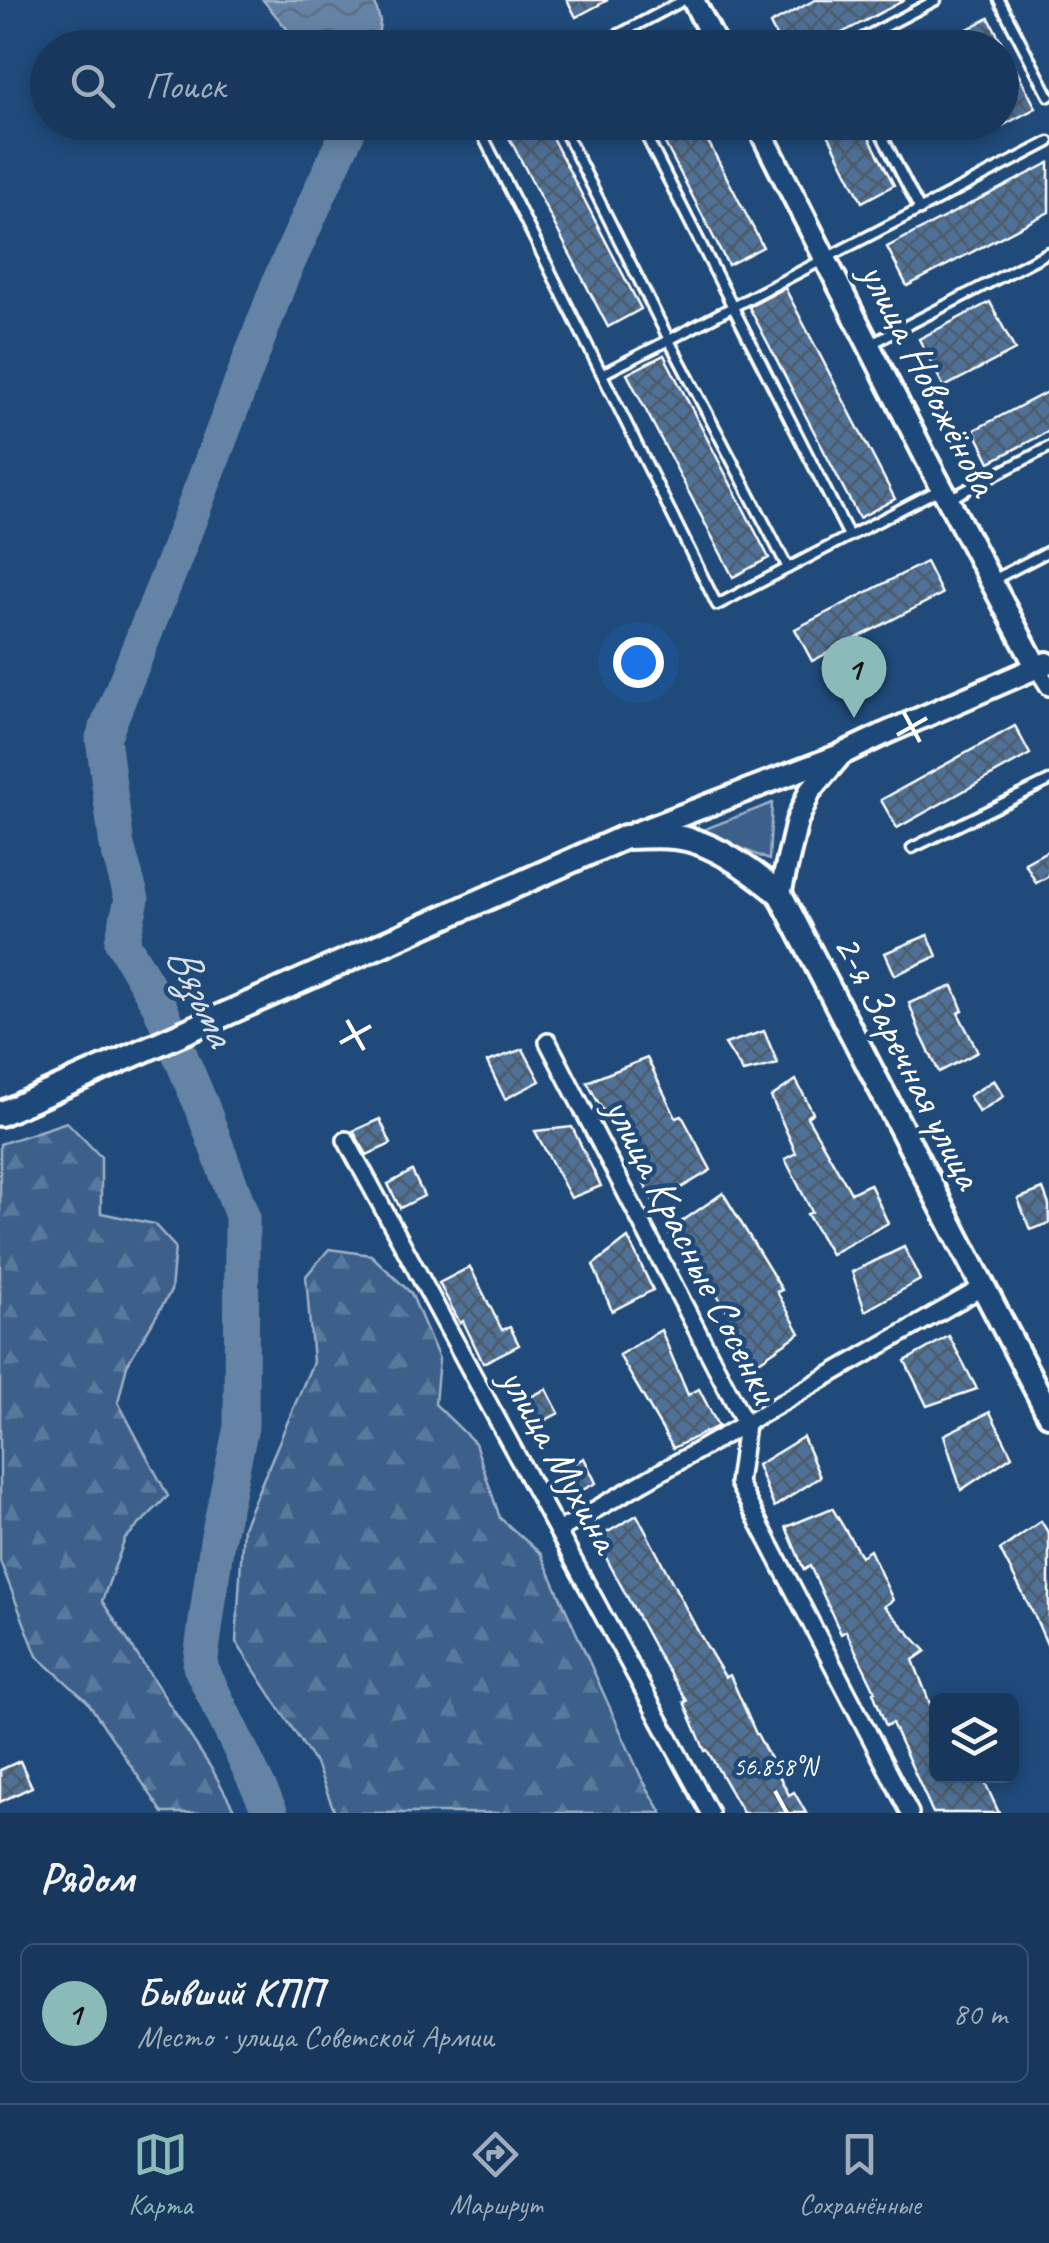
<!DOCTYPE html>
<html lang="ru">
<meta charset="utf-8">
<style>
body{margin:0;font-family:Caveat,sans-serif;background:#244365;color:#f1f3f6}
.controls{position:absolute;right:30px;bottom:30px;display:grid;overflow:hidden;border-radius:15px;box-shadow:0 5px 15px #0003}
.controls button{width:90px;height:90px;display:grid;place-items:center;padding:0;border:0;border-bottom:2px solid #365272;background:#17385c;color:#f1f3f6;font:50px sans-serif}
.you{position:absolute;left:638px;top:662px;width:35px;height:35px;margin:-25px;border:8px solid #fff;border-radius:50%;background:#1a73e8;box-shadow:0 0 0 15px #1a73e833}
.badge{display:grid;place-items:center;width:65px;height:65px;border-radius:50%;background:#8bbbb9;color:#111;font-size:32px;font-weight:700}
.pin{position:absolute;translate:-50% -82px;filter:drop-shadow(0 2px 5px #0008)}
.pin::after{content:'';position:absolute;top:52px;width:35px;height:30px;background:inherit;clip-path:polygon(0 0,100% 0,50% 100%)}
.list{margin:0;padding:0;list-style:none}
h2{display:flex;justify-content:space-between;align-items:center;height:130px;margin:0;padding:0 40px;font-size:42px}
h2 small{font-size:32px;font-weight:400;color:#9eacbb}
.list li{display:grid;grid-template-columns:65px 1fr auto;gap:30px;align-items:center;box-sizing:border-box;height:140px;margin:0 20px 20px;padding:0 20px;border:2px solid #365272;border-radius:15px}
.list b{display:block;font-size:38px;white-space:nowrap}
.list p{margin:0;font-size:32px;white-space:nowrap;color:#9eacbb}
.list em{font-size:32px;font-style:normal;color:#9eacbb}
.icon{flex:none;width:55px;height:55px;fill:none;stroke:currentColor;stroke-width:2;stroke-linecap:round;stroke-linejoin:round}
.map{position:relative;flex:none;width:1049px;height:1813px;overflow:hidden}
.search{position:absolute;background:#17385c;box-shadow:0 5px 15px #0003;left:30px;right:30px;top:30px;height:110px;display:flex;align-items:center;gap:25px;box-sizing:border-box;padding:0 35px;border-radius:55px;color:#9eacbb;font-size:38px}
.sheet{height:290px;background:#17385c}
nav{display:flex;justify-content:space-around;align-items:center;box-sizing:border-box;height:140px;border-top:2px solid #365272;background:#17385c;font-size:28px;color:#9eacbb}
nav a{display:grid;justify-items:center;gap:5px}
nav .on{color:#8bbbb9}
.map>svg:first-child{display:block}
.green{fill:#3c618b;stroke:#9eb0c5;stroke-width:2.5}
.forest{fill:url(#forest-firs);stroke:#9eb0c5;stroke-width:2.5}
.water{fill:url(#water-waves);stroke:#a3b5c8;stroke-width:2.5}
.lines{fill:none;stroke-linecap:round;stroke-linejoin:round}
.river{stroke:#6583a4;stroke-width:35}
.building{fill:url(#building-cross-hatch);stroke:#fff;stroke-width:2.5}
.service-casing{stroke:#fff;stroke-width:15}
.minor-casing{stroke:#fff;stroke-width:22}
.tertiary-casing{stroke:#fff;stroke-width:28}
.secondary-casing{stroke:#fff;stroke-width:30}
.service{stroke:#1f4a7a;stroke-width:8}
.minor{stroke:#1f4a7a;stroke-width:15}
.tertiary{stroke:#1f4a7a;stroke-width:20}
.secondary{stroke:#1f4a7a;stroke-width:22}
.ticks{fill:none;stroke:#fff;stroke-width:4}
.labels{text-anchor:middle;dominant-baseline:central;stroke-width:9;stroke-linejoin:round;paint-order:stroke}
.street-label{font-size:42px;fill:#fff;stroke:#1f4a7a}
.water-label{font-size:45px;font-style:italic;fill:#d8e0e8;stroke:#1f4a7a}
.ticks-label{font-size:25px;text-anchor:middle;fill:#fff;stroke:#1f4a7a;stroke-width:9;stroke-linejoin:round;paint-order:stroke}
</style>
<div class="map">
<svg width="1049" height="1813" viewBox="0 0 1049 1813">
<defs>
<pattern id="forest-firs" width="22" height="20" patternUnits="userSpaceOnUse" patternTransform="scale(2.5)"><rect width="22" height="20" fill="#3c618b"/><path d="M5 1l3.5 6h-7zM16 11l3.5 6h-7z" fill="#59799c"/></pattern>
<pattern id="water-waves" width="16" height="10" patternUnits="userSpaceOnUse" patternTransform="scale(2.5)"><rect width="16" height="10" fill="#6583a4"/><path d="M0 5q4-4 8 0t8 0" fill="none" stroke="#5b6d81"/></pattern>
<pattern id="building-cross-hatch" width="8" height="8" patternUnits="userSpaceOnUse" patternTransform="scale(2.5)"><rect width="8" height="8" fill="#507197"/><path d="M0 0l8 8M0 8l8-8" fill="none" stroke="#4e5b6a"/></pattern>
</defs>
<rect width="100%" height="100%" fill="#1f4a7a"/>
<filter id="ink" filterUnits="userSpaceOnUse"><feTurbulence type="fractalNoise" baseFrequency=".01" numOctaves="2"/><feDisplacementMap in="SourceGraphic" scale="20" xChannelSelector="R" yChannelSelector="G"/><feConvolveMatrix kernelMatrix="1 2 1 2 8 2 1 2 1" color-interpolation-filters="sRGB"/></filter>
<g filter="url(#ink)">
<!-- green -->
<path class="green" d="M772 803 769 860 700 831Z"/>
<!-- forest -->
<g class="forest">
<path d="M67 1122 101 1157V1213L154 1224 175 1247 171 1291 127 1365 118 1402 168 1496 125 1539 102 1601 213 1771 236 1813H163L87 1701 37 1656 0 1561V1144Z"/>
<path d="M329 1249 371 1255 411 1293 439 1359 435 1404 475 1443 500 1518 541 1554 641 1777 662 1813H335L317 1766 236 1642 243 1527 313 1362 306 1276Z"/>
</g>
<!-- water -->
<path class="water" d="M263 0H374L380 21 377 47H302Z"/>
<g class="lines">
<!-- river -->
<path class="river" d="M271 1813 200 1666 217 1541 241 1427 242 1216 202 1107 159 1005 122 942 132 899 117 846 103 738 171 568 281 278 352 122"/>
</g>
<!-- building -->
<g class="building">
<path d="M567 0H608L576 17Z"/>
<path d="M815 0H905L813 48H782L770 24Z"/>
<path d="M989 18 1036 108 1002 126V48H963L956 35Z"/>
<path d="M501 122H544L641 309 608 327Z"/>
<path d="M654 122H698L763 247 728 265Z"/>
<path d="M822 122H861L894 185 862 202Z"/>
<path d="M1049 163V212L907 286 887 247Z"/>
<path d="M785 288 895 499 859 518 749 307Z"/>
<path d="M990 302 1015 350 944 387 919 339Z"/>
<path d="M664 355 769 558 733 577 627 374Z"/>
<path d="M1049 391V431L990 462 974 430Z"/>
<path d="M926 562 942 594 812 661 795 629Z"/>
<path d="M1015 726 1030 754 897 828 881 800Z"/>
<path d="M1049 850V876L1036 883 1025 863Z"/>
<path d="M928 935 937 956 895 975 885 953Z"/>
<path d="M953 986 963 1011 958 1013 978 1052 939 1072 921 1035 909 1003Z"/>
<path d="M764 1031 778 1064 743 1072 725 1044Z"/>
<path d="M523 1049 540 1081 505 1099 487 1062Z"/>
<path d="M647 1058 676 1118 682 1116 711 1170 654 1204 614 1121 609 1122 587 1082Z"/>
<path d="M796 1080 813 1113 807 1117 851 1193 870 1184 888 1223 831 1254 807 1214 812 1212 785 1159 796 1153 771 1097Z"/>
<path d="M994 1080 1004 1096 979 1112 969 1096Z"/>
<path d="M380 1119 391 1144 367 1155 353 1131Z"/>
<path d="M572 1127 601 1186 571 1198 535 1131Z"/>
<path d="M412 1171 424 1196 400 1208 388 1184Z"/>
<path d="M1043 1189 1049 1205V1223L1030 1230 1018 1199Z"/>
<path d="M723 1193 782 1290 777 1292 800 1333 756 1363 729 1313 694 1261 688 1264 668 1231Z"/>
<path d="M628 1238 653 1290 612 1311 593 1265Z"/>
<path d="M904 1247 920 1280 865 1311 852 1272Z"/>
<path d="M470 1267 502 1330 510 1327 519 1345 483 1363 463 1321 460 1323 439 1283Z"/>
<path d="M661 1330 688 1395 699 1389 718 1426 673 1448 619 1355Z"/>
<path d="M949 1336 977 1389 927 1406 905 1361Z"/>
<path d="M546 1389 559 1413 530 1428 517 1404Z"/>
<path d="M990 1412 1012 1456 961 1490 944 1435Z"/>
<path d="M803 1437 820 1477 774 1507 757 1465Z"/>
<path d="M584 1458 596 1483 565 1499 553 1474Z"/>
<path d="M832 1508 861 1556 870 1550 893 1600 884 1606 926 1651 913 1660 936 1719V1776H982L999 1813H933L892 1723 886 1726 873 1692 875 1691 846 1631 841 1634 810 1566 804 1570 786 1527Z"/>
<path d="M637 1515 700 1635 725 1677 730 1675 756 1734H757L789 1795 794 1792 806 1813H743L707 1750 705 1751 684 1702 687 1701 660 1658 596 1539Z"/>
<path d="M1041 1521 1049 1534V1649L1035 1617 1000 1550Z"/>
<path d="M20 1761 32 1787 0 1802V1770Z"/>
</g>
<g class="lines">
<defs>
<g id="service">
<path d="M999 0 1049 96"/>
<path d="M600 48 599 45 684 0"/>
<path d="M844 48 936 0"/>
<path d="M476 122 717 605 938 490"/>
<path d="M560 122 669 340 1049 142"/>
<path d="M639 122 849 536"/>
<path d="M875 122 920 210"/>
<path d="M873 343 1049 252"/>
<path d="M602 374 669 340 788 568"/>
<path d="M951 498 1049 447"/>
<path d="M995 579 1049 551"/>
<path d="M912 848 1049 781"/>
</g>
<g id="minor">
<path d="M1037 668 1049 687"/>
<path d="M548 1042 746 1425 738 1483 910 1813"/>
<path d="M346 1140 710 1813"/>
<path d="M558 1531 983 1287"/>
</g>
<g id="tertiary">
<path d="M693 0 718 48"/>
<path d="M756 122 927 460 1037 668"/>
<path d="M635 833 840 755 884 734 1047 663"/>
<path d="M780 894 797 821 810 791 839 757"/>
</g>
<path id="secondary" d="M0 1114 625 837C641 837 658 835 674 837 711 840 752 871 780 894L1049 1414"/>
</defs>
<!-- service casing -->
<use href="#service" class="service-casing"/>
<!-- minor casing -->
<use href="#minor" class="minor-casing"/>
<!-- tertiary casing -->
<use href="#tertiary" class="tertiary-casing"/>
<!-- secondary casing -->
<use href="#secondary" class="secondary-casing"/>
<!-- service -->
<use href="#service" class="service"/>
<!-- minor -->
<use href="#minor" class="minor"/>
<!-- tertiary -->
<use href="#tertiary" class="tertiary"/>
<!-- secondary -->
<use href="#secondary" class="secondary"/>
</g>
</g>
<!-- ticks -->
<path class="ticks" d="M903 711 920 742M897 735 927 718M347 1020 364 1050M340 1043 371 1026M775 1791 787 1813"/>
<g class="labels">
<!-- street labels -->
<g class="street-label">
<text transform="translate(929 379) rotate(63)">улица Новожёнова</text>
<text transform="translate(908 1061) rotate(63)">2-я Заречная улица</text>
<text transform="translate(692 1250) rotate(63)">улица Красные Сосенки</text>
<text transform="translate(560 1460) rotate(61)">улица Мухина</text>
</g>
<!-- water labels -->
<g class="water-label">
<text transform="translate(201 995) rotate(65)">Вязьма</text>
</g>
</g>
<g class="ticks-label">
<text x="775" y="1775">56.858°N</text>
</g>
</svg>
<div class="controls">
<button><svg class="icon" aria-label="layers" viewBox="0 0 24 24"><path d="M12 4l9 5-9 5-9-5zM3 14l9 5 9-5"/></svg></button>
</div>
<div class="you"></div>
<div class="pin badge" style="left:854px;top:718px">1</div>
<div class="search"><svg class="icon" aria-label="search" viewBox="0 0 24 24"><circle cx="10" cy="10" r="6"/><path d="M15 15l6 6"/></svg>Поиск</div>
</div>
<section class="sheet">
<h2>Рядом<small></small></h2>
<ul class="list">
<li><span class="badge">1</span><div><b>Бывший КПП</b><p>Место · улица Советской Армии</p></div><em>80 m</em></li>
</ul>
</section>
<nav>
<a class="on"><svg class="icon" aria-label="map" viewBox="0 0 24 24"><path d="M3 6l6-2 6 2 6-2v14l-6 2-6-2-6 2zM9 4v14M15 6v14"/></svg>Карта</a>
<a><svg class="icon" aria-label="directions" viewBox="0 0 24 24"><path d="M12 3l9 9-9 9-9-9zM9 14v-3h6M13 9l2 2-2 2"/></svg>Маршрут</a>
<a><svg class="icon" aria-label="saved" viewBox="0 0 24 24"><path d="M7 4h10v16l-5-4-5 4z"/></svg>Сохранённые</a>
</nav>
